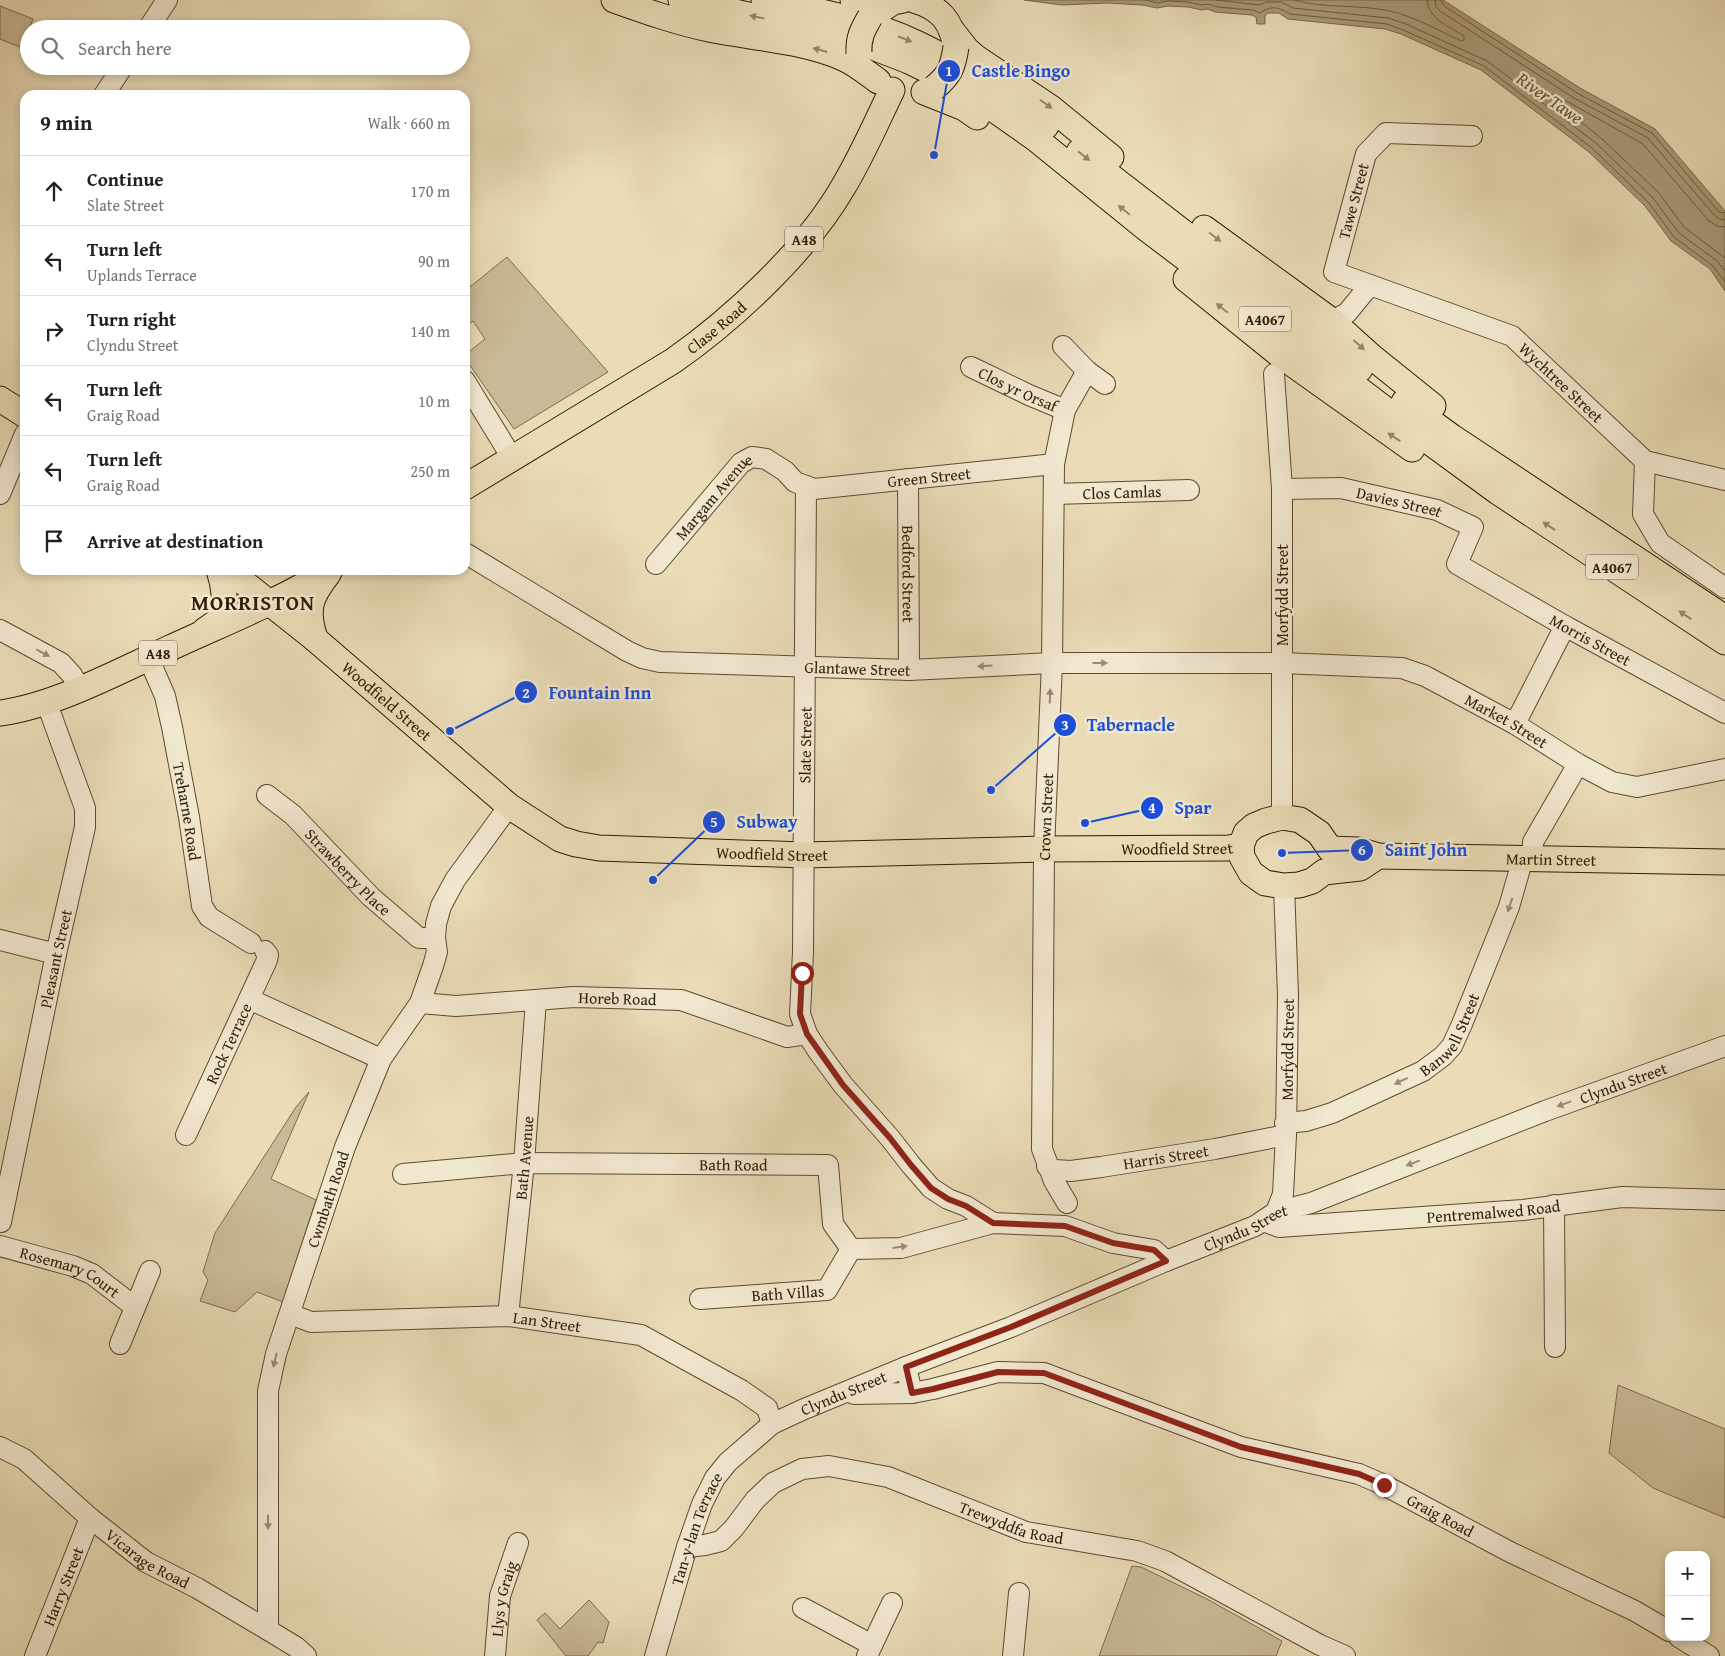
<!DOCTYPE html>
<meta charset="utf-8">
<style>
body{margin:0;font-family:"Gentium Book Plus",serif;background:#f2f2f2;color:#202124}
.controls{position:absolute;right:15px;bottom:15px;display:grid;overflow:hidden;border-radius:10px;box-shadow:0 2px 8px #0003}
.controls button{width:45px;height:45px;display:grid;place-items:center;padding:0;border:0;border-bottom:1px solid #e0e0e0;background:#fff;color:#202124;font:25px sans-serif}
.stop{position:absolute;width:15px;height:15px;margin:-11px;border:4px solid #8f2418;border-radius:50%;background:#fff}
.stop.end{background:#8f2418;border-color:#fff;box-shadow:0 1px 5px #0008}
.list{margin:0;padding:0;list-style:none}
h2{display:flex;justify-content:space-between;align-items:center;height:65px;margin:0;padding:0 20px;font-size:21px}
h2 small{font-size:16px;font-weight:400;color:#757577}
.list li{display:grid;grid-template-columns:32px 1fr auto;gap:15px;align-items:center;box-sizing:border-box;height:70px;padding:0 20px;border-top:1px solid #e0e0e0}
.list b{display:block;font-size:19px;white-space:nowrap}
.list p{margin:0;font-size:16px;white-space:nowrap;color:#757577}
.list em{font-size:16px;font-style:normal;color:#757577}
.icon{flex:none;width:28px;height:28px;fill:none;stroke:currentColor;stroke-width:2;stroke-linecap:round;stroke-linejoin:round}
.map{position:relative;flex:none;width:1725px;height:1656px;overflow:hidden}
.search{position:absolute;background:#fff;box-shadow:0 2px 8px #0003;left:20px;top:20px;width:450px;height:55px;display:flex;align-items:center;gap:12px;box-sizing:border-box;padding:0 18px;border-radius:28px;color:#757577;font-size:19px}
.panel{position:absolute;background:#fff;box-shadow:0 2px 8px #0003;left:20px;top:90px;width:450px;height:485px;border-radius:15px}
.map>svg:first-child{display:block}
.green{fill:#cabb98;stroke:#7d6b4c}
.water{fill:#aa9a79;stroke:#796749}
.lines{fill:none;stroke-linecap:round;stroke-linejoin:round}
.shore{stroke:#6d5a3c;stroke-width:1}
.minor-casing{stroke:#5e4b2e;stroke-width:22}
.major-casing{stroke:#301b00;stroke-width:27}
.minor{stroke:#f1e8d0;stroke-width:20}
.major{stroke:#e9dcb7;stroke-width:25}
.major-bridge-casing{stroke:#301b00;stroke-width:27;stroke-linecap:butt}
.major-bridge{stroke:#e9dcb7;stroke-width:25}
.oneway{fill:#968565}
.oneway2{fill:#9a8c72}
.route{stroke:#8f2418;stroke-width:6}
.labels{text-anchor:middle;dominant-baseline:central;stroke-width:5;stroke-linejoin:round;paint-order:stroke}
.shield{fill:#f1e8d0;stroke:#6a583e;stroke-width:1}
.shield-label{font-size:15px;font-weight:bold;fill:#301b00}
.street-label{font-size:16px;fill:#301b00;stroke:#f1e8d0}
.water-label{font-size:18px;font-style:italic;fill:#614e30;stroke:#f1e8d0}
.district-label{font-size:21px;font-weight:bold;letter-spacing:1px;fill:#301b00;stroke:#f1e8d0}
.leader{fill:none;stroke:#1d4ed8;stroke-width:2}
.callout-dot{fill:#1d4ed8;stroke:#f1e8d0;stroke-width:2}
.mark-label{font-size:15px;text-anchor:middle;font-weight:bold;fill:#fff}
.callout-label{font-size:18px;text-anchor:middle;font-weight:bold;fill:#1d4ed8;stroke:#f1e8d0;stroke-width:5;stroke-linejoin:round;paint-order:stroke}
</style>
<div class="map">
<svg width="1725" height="1656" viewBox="0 0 1725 1656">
<rect width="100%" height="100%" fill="#e9dcb7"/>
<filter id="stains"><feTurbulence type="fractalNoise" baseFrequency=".004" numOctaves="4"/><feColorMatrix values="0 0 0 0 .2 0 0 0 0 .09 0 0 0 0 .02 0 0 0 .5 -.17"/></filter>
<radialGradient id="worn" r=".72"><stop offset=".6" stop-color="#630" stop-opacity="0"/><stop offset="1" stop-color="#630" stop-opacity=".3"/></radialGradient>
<!-- green -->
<g class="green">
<path d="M0 6 33 19 22 48 0 39Z"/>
<path d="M507 257 608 372 514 429 465 358V355L485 339 473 321 465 327V291Z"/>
<path d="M309 1092 271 1179 316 1200 283 1302 257 1292 235 1312 200 1301 208 1280 203 1272 215 1233 296 1107Z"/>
<path d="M1618 1385 1725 1429V1518L1653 1488 1609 1453Z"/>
<path d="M1132 1566 1141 1567 1207 1599 1282 1641 1276 1656H1099Z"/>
<path d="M589 1600 609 1622 603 1643 598 1642 588 1656H566L537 1620 545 1613 560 1629Z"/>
</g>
<!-- water -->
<path class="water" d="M1024 0H1443L1580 88 1655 129 1725 211V291L1710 269 1671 241 1645 206 1589 152 1481 70 1401 34 1385 29 1288 19 1279 13H1268L1265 16V24H1257L1256 17 1252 15 1215 12 1208 9 1202 10 1188 7 1168 6 1157 8 1142 5 1107 3 1062 5Z"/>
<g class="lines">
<!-- shore -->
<g class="shore">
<path d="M1145 0 1157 3 1168 1 1188 2 1202 5 1209 4 1217 7 1253 10 1260 13C1271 5 1278 7 1290 14L1387 24 1403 30 1484 66 1592 148 1649 203 1674 237 1713 266 1725 282"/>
<path d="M1216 0 1259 5 1266 2H1281L1293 8 1388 18 1406 24 1487 61 1596 143 1653 198 1679 233 1717 261 1725 271"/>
<path d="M1294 0C1325 9 1358 4 1390 11 1415 17 1438 30 1461 41L1464 40V36C1450 27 1428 19 1427 0"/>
<path d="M1435 0 1436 7 1440 11 1574 98 1648 138 1715 216 1720 219 1725 220"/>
<path d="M1441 0 1444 6 1577 93 1652 133 1719 212 1725 213"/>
<path d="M1725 227 1717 226 1709 221 1643 144 1554 94 1550 95 1551 98 1601 138 1658 192 1684 227 1725 258"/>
</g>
<defs>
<g id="minor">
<path d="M148 29 167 0"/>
<path d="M104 95 123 66"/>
<path id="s1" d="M1472 136 1386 133 1366 154 1334 272 1512 336 1645 461 1725 480"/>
<path d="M1332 321 1347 313 1370 285"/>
<path d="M1063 346 1087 371 1105 384"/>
<path id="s2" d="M971 367 1029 395 1065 410"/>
<path d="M1274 374 1282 489V817"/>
<path d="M465 381 512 458"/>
<path d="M1645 461 1643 514 1660 543 1725 588"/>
<path id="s3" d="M908 479 909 670"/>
<path d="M806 486 803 952 800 1014 807 1034 818 1051 843 1085 890 1138 911 1165 931 1188 948 1199 966 1206 993 1223"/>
<path id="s4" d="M1282 489 1341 488 1437 510 1473 527 1457 564 1565 626 1725 713"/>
<path d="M0 494 25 434"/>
<path id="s5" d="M1054 494 1189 490"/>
<path id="s6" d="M465 553 627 651 642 658 660 662 909 670 1052 663H1282L1402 668 1425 676 1515 724 1578 764 1612 782 1637 787 1725 769"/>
<path id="s7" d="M656 564 741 463 752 457 766 459 785 471 795 482 814 489 1054 464"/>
<path d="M0 630 61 663 72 675 79 688"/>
<path id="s8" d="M148 657 165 696 172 727 189 817 202 906 209 917 251 943"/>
<path d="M1515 724 1565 626"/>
<path id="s9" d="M267 795 293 815 371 897 419 938H435"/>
<path d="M1532 858 1533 842 1578 764"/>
<path d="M0 940 56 954"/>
<path d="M249 999 381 1059"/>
<path id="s10" d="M420 1003 456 1006 574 997 681 1000 787 1037 807 1034"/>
<path id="s11" d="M1285 1123 1306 1121 1332 1113 1423 1071 1443 1056 1452 1046 1462 1024 1509 907 1523 858"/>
<path id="s12" d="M186 1135 267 960 268 955 265 951"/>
<path id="s13" d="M1047 1166 1054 1170 1071 1171 1101 1167 1215 1149 1286 1135"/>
<path id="s14" d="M403 1174 524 1163 828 1165 833 1224 851 1249"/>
<path id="s15" d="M1067 1203 1054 1181 1042 1149 1044 849 1052 663 1054 464 1065 410 1087 371"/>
<path d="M1554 1205 1555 1347"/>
<path id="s16" d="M1276 1212 1283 1194 1286 1135 1288 995 1284 886"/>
<path id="s17" d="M1263 1221 1279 1227 1523 1210 1622 1197 1725 1200"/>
<path id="s18" d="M1 1222 56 954 85 827V808L46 701"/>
<path id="s19" d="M0 1246 73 1266 92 1274 135 1307"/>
<path d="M851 1249 901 1248 993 1223 1065 1226 1113 1243 1154 1250 1166 1261"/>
<path id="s20" d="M700 1299 827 1290 851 1249"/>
<path id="s21" d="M290 1314 311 1322 508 1316 641 1335 741 1390 767 1408 772 1424"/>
<path id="s22" d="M508 1316 524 1163 536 1000"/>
<path d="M120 1344 150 1271"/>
<path id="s23" d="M906 1367 912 1393 933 1389 998 1372 1044 1373 1241 1447 1359 1474 1384 1485 1510 1552 1635 1611 1669 1631"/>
<path d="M854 1394 912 1393"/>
<path id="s24" d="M0 1447 24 1459 90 1518 146 1562 197 1588 268 1630 296 1647 306 1656"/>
<path id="s25" d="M687 1547 705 1545 721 1541 734 1528 755 1500 773 1483 802 1469 829 1466 888 1477 1026 1532 1137 1551 1165 1561 1320 1645 1345 1656"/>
<path d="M803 1608 872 1645"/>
<path id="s26" d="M268 1630V1391L276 1354 345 1147 381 1059 420 1003 433 966 437 952 435 938 436 924 441 906 455 880 509 806"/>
<path d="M1679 1637 1709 1656"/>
<path id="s27" d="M35 1656 90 1518"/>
<path id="s28" d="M495 1656 500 1596 518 1543"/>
<path id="s29" d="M655 1656 687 1547 702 1504 715 1478 728 1462 772 1424 802 1410 906 1367 1011 1327 1166 1261 1255 1226 1276 1212 1311 1203 1545 1111 1725 1046"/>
<path d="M867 1656 892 1603"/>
<path d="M1013 1656 1019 1593"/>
</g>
<g id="major">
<path d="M614 0C645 11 676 22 709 29 753 38 801 40 843 58 855 63 867 73 878 81"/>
<path d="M681 0 847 37 909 61 942 77 972 94 1036 139 1147 229 1390 413 1498 492 1725 642"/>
<path d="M764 0C815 10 871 21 918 44 964 66 1006 95 1046 126"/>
<path d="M853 0 886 5"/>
<path d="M914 0C941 8 951 21 956 47"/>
<path d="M870 17 893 2 903 0"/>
<path d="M953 32 967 50 975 57 1051 108 1111 157"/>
<path d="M924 92 964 108 977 117"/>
<path d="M1079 152 1360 369"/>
<path d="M1204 228 1332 321 1372 357 1433 406"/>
<path d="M1186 279 1280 355 1412 449"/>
<path d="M0 399 25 415"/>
<path d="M1404 402 1452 437 1725 618"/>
<path id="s30" d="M465 487 673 361C733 319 805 252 842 189 861 158 876 123 892 90"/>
<path id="s31" d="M228 570 315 639 509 806 560 839 576 844 599 848 804 855 1044 849 1228 848 1241 846"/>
<path d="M204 631C209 627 217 623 220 618 228 606 223 582 219 570"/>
<path d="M315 639C306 610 309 598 328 574"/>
<path d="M0 713C55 706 119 671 170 648 224 623 280 601 330 570"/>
<path id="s32" d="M1330 849 1358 850 1378 856 1725 862"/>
<path d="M1330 849 1319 833 1300 820 1282 817 1266 821 1254 826 1246 833 1241 846 1242 857 1251 873 1265 883 1284 886 1299 885 1312 881 1324 872 1360 868 1378 856"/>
</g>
</defs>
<!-- minor casing -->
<use href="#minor" class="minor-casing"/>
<!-- major casing -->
<use href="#major" class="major-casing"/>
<!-- minor -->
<use href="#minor" class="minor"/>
<!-- major -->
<use href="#major" class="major"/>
<defs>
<g id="major-bridge">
<path d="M859 53C858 38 863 29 870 17"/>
<path d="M934 88C950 75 953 67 956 47"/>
</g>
</defs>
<!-- major-bridge casing -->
<use href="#major-bridge" class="major-bridge-casing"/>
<!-- major-bridge -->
<use href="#major-bridge" class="major-bridge"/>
</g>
<!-- one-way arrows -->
<defs><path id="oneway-solid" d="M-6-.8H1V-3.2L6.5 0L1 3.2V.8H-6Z" transform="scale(1.25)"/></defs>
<g class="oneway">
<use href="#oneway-solid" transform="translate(757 17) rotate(-168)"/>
<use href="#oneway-solid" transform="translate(905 39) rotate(21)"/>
<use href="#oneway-solid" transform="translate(820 50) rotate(-164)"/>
<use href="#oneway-solid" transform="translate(1046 104) rotate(35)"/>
<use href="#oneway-solid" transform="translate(1084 156) rotate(38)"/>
<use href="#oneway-solid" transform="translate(1124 210) rotate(-141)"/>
<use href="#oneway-solid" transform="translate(1215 237) rotate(37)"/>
<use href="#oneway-solid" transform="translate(1222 308) rotate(-141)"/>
<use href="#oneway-solid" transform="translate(1359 345) rotate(42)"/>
<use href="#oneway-solid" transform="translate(1394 437) rotate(-147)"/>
<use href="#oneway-solid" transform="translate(1549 526) rotate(-147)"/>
<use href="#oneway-solid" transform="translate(1685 615) rotate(-146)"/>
</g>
<g class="oneway2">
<use href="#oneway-solid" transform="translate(43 653) rotate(28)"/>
<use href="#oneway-solid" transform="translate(1100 663)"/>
<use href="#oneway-solid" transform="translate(985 666) rotate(177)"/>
<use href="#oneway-solid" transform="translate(1050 696) rotate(-88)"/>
<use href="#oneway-solid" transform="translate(1510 905) rotate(109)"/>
<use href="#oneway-solid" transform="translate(1401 1081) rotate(155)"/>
<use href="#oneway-solid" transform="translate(1564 1104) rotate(160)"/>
<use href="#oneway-solid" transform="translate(1413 1163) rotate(159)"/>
<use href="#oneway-solid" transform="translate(900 1247) rotate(-8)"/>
<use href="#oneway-solid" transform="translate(275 1360) rotate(104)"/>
<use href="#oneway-solid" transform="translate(268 1522) rotate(90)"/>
</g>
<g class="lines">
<!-- route -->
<path class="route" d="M802 973 800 1014 807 1034 843 1085 890 1138 911 1165 931 1188 948 1199 966 1206 993 1223 1065 1226 1113 1243 1154 1250 1166 1261 1011 1327 906 1367 912 1393 933 1389 998 1372 1044 1373 1241 1447 1359 1474 1384 1485"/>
</g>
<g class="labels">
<!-- shield labels -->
<g class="shield">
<rect x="785" y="226.5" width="38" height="25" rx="4"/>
<rect x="1239" y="306.5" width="52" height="25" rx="4"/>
<rect x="1586" y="554.5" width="52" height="25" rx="4"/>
<rect x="139" y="640.5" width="38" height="25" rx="4"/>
</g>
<g class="shield-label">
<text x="804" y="239">A48</text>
<text x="1265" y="319">A4067</text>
<text x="1612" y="567">A4067</text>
<text x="158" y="653">A48</text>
</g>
<!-- street labels -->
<g class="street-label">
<text transform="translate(1353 201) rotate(-75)">Tawe Street</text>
<text stroke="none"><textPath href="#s30" startOffset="298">Clase Road</textPath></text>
<text stroke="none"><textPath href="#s1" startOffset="494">Wychtree Street</textPath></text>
<text stroke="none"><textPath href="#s2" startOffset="52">Clos yr Orsaf</textPath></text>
<text stroke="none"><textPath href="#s7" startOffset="332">Green Street</textPath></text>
<text stroke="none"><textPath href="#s5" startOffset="68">Clos Camlas</textPath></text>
<text stroke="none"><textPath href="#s7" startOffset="89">Margam Avenue</textPath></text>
<text stroke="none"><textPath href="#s4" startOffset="119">Davies Street</textPath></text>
<text stroke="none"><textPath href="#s3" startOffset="95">Bedford Street</textPath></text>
<text transform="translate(1282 595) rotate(-90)">Morfydd Street</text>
<text stroke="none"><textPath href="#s4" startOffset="391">Morris Street</textPath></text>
<text stroke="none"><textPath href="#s6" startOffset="422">Glantawe Street</textPath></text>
<text stroke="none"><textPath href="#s31" startOffset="206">Woodfield Street</textPath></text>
<text stroke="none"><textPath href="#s6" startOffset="1084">Market Street</textPath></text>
<text transform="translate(805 745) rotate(-89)">Slate Street</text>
<text stroke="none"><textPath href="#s8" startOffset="160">Treharne Road</textPath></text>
<text stroke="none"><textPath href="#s15" startOffset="392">Crown Street</textPath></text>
<text stroke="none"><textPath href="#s31" startOffset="1046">Woodfield Street</textPath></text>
<text stroke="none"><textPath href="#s31" startOffset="641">Woodfield Street</textPath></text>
<text stroke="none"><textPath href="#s32" startOffset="222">Martin Street</textPath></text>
<text stroke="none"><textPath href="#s9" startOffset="112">Strawberry Place</textPath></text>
<text stroke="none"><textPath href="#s18" startOffset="269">Pleasant Street</textPath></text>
<text stroke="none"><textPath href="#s10" startOffset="198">Horeb Road</textPath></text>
<text stroke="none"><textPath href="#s11" startOffset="195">Banwell Street</textPath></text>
<text stroke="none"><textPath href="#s12" startOffset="101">Rock Terrace</textPath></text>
<text stroke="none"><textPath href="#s16" startOffset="164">Morfydd Street</textPath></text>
<text stroke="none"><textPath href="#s29" startOffset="1185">Clyndu Street</textPath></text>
<text stroke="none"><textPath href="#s13" startOffset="121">Harris Street</textPath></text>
<text stroke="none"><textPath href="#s22" startOffset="159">Bath Avenue</textPath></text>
<text stroke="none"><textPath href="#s14" startOffset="331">Bath Road</textPath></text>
<text stroke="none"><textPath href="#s26" startOffset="440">Cwmbath Road</textPath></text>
<text stroke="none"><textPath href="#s17" startOffset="232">Pentremalwed Road</textPath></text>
<text stroke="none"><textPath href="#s29" startOffset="780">Clyndu Street</textPath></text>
<text stroke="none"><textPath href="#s19" startOffset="75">Rosemary Court</textPath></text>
<text stroke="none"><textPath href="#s20" startOffset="88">Bath Villas</textPath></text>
<text stroke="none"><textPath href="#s21" startOffset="259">Lan Street</textPath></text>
<text stroke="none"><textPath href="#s29" startOffset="345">Clyndu Street</textPath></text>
<text stroke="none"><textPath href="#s23" startOffset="584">Graig Road</textPath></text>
<text stroke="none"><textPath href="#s25" startOffset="364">Trewyddfa Road</textPath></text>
<text stroke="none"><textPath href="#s29" startOffset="134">Tan-y-lan Terrace</textPath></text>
<text stroke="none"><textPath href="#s24" startOffset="186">Vicarage Road</textPath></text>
<text stroke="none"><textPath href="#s27" startOffset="75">Harry Street</textPath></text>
<text stroke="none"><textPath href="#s28" startOffset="58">Llys y Graig</textPath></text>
</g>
<!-- water labels -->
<g class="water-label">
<text transform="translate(1550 98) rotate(35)">River Tawe</text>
</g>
<!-- district labels -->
<g class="district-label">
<text x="253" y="602">MORRISTON</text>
</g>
</g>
<!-- callouts -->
<path class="leader" d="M934 155L949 71M450 731L526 692M991 790L1065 725M1085 823L1152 808M653 880L714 822M1282 853L1362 850"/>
<g class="callout-dot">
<circle cx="934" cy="155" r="5"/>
<circle cx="450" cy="731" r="5"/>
<circle cx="991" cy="790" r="5"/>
<circle cx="1085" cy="823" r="5"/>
<circle cx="653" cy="880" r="5"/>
<circle cx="1282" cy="853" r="5"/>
<circle cx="949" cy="71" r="12"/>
<circle cx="526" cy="692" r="12"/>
<circle cx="1065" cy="725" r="12"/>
<circle cx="1152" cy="808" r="12"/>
<circle cx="714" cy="822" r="12"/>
<circle cx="1362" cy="850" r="12"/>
</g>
<g class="mark-label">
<text x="949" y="76">1</text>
<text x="526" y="698">2</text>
<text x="1065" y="730">3</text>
<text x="1152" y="813">4</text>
<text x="714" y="827">5</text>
<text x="1362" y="855">6</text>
</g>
<g class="callout-label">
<text x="1021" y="77">Castle Bingo</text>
<text x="600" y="699">Fountain Inn</text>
<text x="1131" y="731">Tabernacle</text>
<text x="1193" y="814">Spar</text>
<text x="767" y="828">Subway</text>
<text x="1426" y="856">Saint John</text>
</g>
<rect width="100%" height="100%" filter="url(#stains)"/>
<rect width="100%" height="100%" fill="url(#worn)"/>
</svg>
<div class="controls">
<button>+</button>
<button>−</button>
</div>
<div class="stop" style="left:802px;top:973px"></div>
<div class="stop end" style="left:1384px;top:1485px"></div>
<div class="search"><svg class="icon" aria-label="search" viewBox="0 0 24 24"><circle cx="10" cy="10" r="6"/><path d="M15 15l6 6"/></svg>Search here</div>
<section class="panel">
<h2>9 min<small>Walk · 660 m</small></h2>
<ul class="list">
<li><svg class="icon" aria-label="ahead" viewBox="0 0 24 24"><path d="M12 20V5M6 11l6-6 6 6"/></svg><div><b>Continue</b><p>Slate Street</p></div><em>170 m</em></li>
<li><svg class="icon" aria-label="left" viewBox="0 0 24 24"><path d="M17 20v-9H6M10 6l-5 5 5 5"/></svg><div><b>Turn left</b><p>Uplands Terrace</p></div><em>90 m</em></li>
<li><svg class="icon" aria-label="right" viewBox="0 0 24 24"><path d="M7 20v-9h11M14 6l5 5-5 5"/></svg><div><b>Turn right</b><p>Clyndu Street</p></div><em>140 m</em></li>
<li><svg class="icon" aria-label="left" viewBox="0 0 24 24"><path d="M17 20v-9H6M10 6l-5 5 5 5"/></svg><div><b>Turn left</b><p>Graig Road</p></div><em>10 m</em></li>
<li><svg class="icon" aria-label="left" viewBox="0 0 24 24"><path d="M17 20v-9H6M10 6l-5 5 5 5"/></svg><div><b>Turn left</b><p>Graig Road</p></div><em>250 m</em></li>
<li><svg class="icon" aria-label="arrive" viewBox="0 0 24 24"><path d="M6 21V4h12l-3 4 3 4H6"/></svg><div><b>Arrive at destination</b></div></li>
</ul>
</section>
</div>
